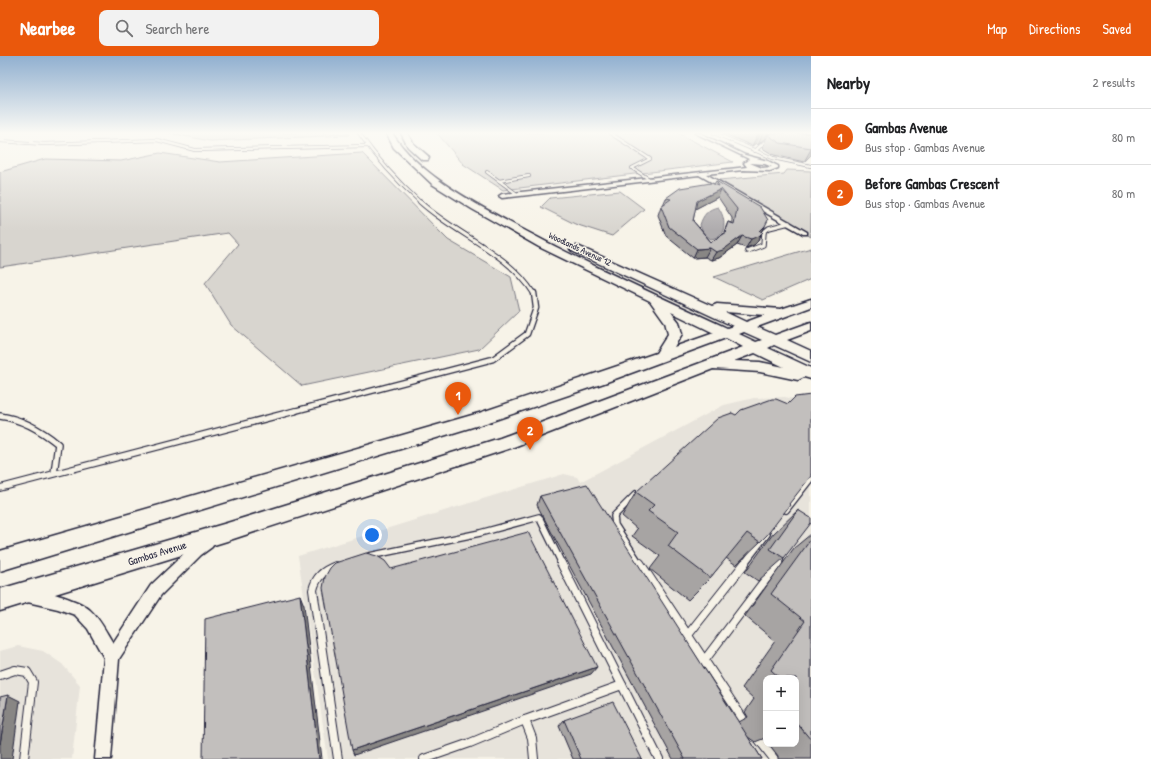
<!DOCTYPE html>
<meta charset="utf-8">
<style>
body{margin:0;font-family:"Patrick Hand",sans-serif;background:#f2f2f2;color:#202124}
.controls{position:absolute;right:12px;bottom:12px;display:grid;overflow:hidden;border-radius:8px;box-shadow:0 4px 16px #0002}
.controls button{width:36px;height:36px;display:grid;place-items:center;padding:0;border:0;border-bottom:1px solid #e0e0e0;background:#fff;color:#202124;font:20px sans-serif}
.you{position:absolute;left:372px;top:479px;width:14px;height:14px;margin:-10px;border:3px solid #fff;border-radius:50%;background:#1a73e8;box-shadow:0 0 0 6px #1a73e833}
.badge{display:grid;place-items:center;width:26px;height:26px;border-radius:50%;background:#ea580c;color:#fff;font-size:13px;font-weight:700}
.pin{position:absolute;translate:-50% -33px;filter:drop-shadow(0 1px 2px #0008)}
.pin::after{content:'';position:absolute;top:21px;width:14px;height:12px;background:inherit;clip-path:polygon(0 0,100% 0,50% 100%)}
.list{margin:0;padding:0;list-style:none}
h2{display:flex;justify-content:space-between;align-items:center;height:52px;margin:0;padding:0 16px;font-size:17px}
h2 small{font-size:13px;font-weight:400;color:#757577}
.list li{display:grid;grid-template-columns:26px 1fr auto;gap:12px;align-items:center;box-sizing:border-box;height:56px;padding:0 16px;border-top:1px solid #e0e0e0}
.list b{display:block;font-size:15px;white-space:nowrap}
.list p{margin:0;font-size:13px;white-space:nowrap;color:#757577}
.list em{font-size:13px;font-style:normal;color:#757577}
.icon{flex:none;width:22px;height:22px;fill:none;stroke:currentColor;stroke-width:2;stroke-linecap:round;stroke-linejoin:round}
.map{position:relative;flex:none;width:811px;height:703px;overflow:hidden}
header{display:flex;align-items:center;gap:24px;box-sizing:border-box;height:56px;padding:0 20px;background:#ea580c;color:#fff}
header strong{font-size:19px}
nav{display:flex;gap:22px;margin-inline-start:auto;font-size:14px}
.search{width:280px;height:36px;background:#f2f2f2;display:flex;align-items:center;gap:10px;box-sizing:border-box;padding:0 14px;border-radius:8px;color:#757577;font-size:15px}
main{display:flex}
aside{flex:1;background:#fff}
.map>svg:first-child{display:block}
.built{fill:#e7e3db;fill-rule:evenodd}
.green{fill:#d8d5cf;stroke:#7d7c85}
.water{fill:#aeabad;stroke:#76747f}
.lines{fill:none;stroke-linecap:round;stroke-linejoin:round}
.lane-far4-casing{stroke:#22223b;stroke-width:4}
.lane-far3-casing{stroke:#22223b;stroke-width:5.5}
.lane-far2-casing{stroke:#22223b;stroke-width:7}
.lane-far1-casing{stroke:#22223b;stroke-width:8}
.lane-casing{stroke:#22223b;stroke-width:10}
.street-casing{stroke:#22223b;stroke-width:3}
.primary-casing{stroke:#22223b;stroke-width:3}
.lane-far4{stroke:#f7f3e8;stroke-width:2.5}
.lane-far3{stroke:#f7f3e8;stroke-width:3.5}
.lane-far2{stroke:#f7f3e8;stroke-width:4.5}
.lane-far1{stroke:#f7f3e8;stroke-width:5.5}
.lane{stroke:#f7f3e8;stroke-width:8}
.street{fill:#f7f3e8;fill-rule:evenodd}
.primary{fill:#f7f3e8;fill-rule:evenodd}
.wall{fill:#a7a4a3;stroke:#22223b;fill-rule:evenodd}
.shaded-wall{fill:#888684;stroke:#22223b}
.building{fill:#c2bfbd;stroke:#22223b;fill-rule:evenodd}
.labels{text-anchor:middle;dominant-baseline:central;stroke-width:3;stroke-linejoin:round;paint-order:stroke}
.far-street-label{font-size:9px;fill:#22223b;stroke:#f7f3e8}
.street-label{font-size:11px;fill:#22223b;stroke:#f7f3e8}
</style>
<header>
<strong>Nearbee</strong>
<div class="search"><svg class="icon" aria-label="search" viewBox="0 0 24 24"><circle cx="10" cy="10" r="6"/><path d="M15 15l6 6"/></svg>Search here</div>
<nav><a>Map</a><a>Directions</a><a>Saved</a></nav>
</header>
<main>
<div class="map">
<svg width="811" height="703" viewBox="0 0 811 703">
<rect width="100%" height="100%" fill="#f7f3e8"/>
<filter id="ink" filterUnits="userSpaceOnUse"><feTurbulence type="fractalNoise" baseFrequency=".025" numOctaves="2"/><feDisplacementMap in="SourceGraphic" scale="8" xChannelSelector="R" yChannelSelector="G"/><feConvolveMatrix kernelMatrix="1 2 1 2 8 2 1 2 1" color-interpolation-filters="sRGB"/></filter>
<g filter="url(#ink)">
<!-- built -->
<g class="built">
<path d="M785 341 811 347V703H328L298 500 564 418 577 421 580 426 724 349 754 342ZM766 622H796V688H766Z"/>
<path d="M18 590 43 595 62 608 80 629 72 703H0V595Z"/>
</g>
<!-- green -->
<g class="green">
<path d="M169 77H349V79L210 85Z"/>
<path d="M437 77H678L733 106 503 134 463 108Z"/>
<path d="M160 97 220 106 362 97 448 184 511 221 519 255 479 293 302 330 231 269 205 227 238 188 228 177 0 211V116L45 103 121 105Z"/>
<path d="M787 114 811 115V181L719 124 784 118Z"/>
<path d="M620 135 644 153 612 180 575 168 541 151 550 142Z"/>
<path d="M811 192V223L763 244 714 221Z"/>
</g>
<!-- water -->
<path class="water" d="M718 151C726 162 728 180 711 183L703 177 700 169C703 159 708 153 718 151Z"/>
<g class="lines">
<defs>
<g id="lane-far4">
<path d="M359 77C377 103 398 126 421 147"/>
<path d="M610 77 650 103 632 112 649 123"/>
<path d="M714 77 773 102 811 110"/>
<path d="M0 85 44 88 157 84 195 94 368 90"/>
<path d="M755 95 770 81 760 77"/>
<path d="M487 116 517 138"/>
<path d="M499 125 529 120"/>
</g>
<g id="lane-far3">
<path d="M420 146C456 179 508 196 534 238"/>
<path d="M747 195 763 189 764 176 769 172 789 167"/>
</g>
<path id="lane-far2" d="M291 356 493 303 527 278 536 252 534 237"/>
<g id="lane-far1">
<path d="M0 360C21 363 41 374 58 388L54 417"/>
<path d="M0 432 295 355"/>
<path d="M636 438 614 460 615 469 640 508"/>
<path d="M786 454 811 422"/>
<path d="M369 500 480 477 539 461 562 508"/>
<path d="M744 508 767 478"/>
<path d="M777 508 780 504"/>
</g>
<g id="lane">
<path d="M561 507 622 629"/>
<path d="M640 507 747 669"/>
<path d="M336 510C323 515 316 521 313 534L338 703"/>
<path d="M688 579 745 507"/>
<path d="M704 605 778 507"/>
<path d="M0 619 15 614 27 616 33 626 24 703"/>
<path d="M756 680 774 703"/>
<path d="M424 703 470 687 525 664"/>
<path d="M534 703 532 682 525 664 622 629 659 703"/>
</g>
<g id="street">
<path d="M695 77H700L745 99 768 105 778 110V112L770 115 743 114 706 118 807 176V178H803L699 119 502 142 499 140 502 138 747 111 744 107 749 103ZM750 107 765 108 772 111 762 112Z"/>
<path d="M208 481 212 483 214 487 212 491 201 499 161 539 119 603 111 703H95L104 602 88 573 75 559 58 553 23 545 21 540 23 535C36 530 80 544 90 554 100 563 106 576 113 587L151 529 191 491Z"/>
</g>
<g id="primary">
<path d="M386 77H392C419 118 467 143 509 166 580 205 654 238 727 272L733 270 572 195 570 193 576 190 580 191 712 250 717 248 781 253 811 243V251L757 271 775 279 811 266V275L787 284 811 295V306L774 289 768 292 811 312V323L804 321 798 324 760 316 713 313 511 392 227 485 0 555V533L227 467 500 382 743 291 726 282 604 327 489 366 0 515V495L479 357 656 297 668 278 665 266 650 245 539 191 472 153 432 128 394 92ZM671 256 714 277 674 291 682 278 679 266ZM725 256 765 259 746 266ZM744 276 762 284 756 286 739 278ZM755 297 784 311 760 306 734 305Z"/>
<path d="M401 77H407L414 88 428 100 429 102 428 104H422L408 91Z"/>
</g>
</defs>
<!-- lane-far4 casing -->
<use href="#lane-far4" class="lane-far4-casing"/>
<!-- lane-far3 casing -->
<use href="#lane-far3" class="lane-far3-casing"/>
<!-- lane-far2 casing -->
<use href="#lane-far2" class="lane-far2-casing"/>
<!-- lane-far1 casing -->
<use href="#lane-far1" class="lane-far1-casing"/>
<!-- lane casing -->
<use href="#lane" class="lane-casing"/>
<!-- street casing -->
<use href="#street" class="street-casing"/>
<!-- primary casing -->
<use href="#primary" class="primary-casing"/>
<!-- lane-far4 -->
<use href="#lane-far4" class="lane-far4"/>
<!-- lane-far3 -->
<use href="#lane-far3" class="lane-far3"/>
<!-- lane-far2 -->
<use href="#lane-far2" class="lane-far2"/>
<!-- lane-far1 -->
<use href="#lane-far1" class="lane-far1"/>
<!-- lane -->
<use href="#lane" class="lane"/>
<!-- street -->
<use href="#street" class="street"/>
<!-- primary -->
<use href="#primary" class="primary"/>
</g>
<!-- wall -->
<g class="wall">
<path d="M723 77H811V99L804 106 774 99 762 92 768 79 770 78 767 77 765 82 758 89 756 87 752 90Z"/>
<path d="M716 125 765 170 758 185 754 189 746 192 737 189 719 202 711 204 705 201 693 202 666 180 658 159 661 150 663 149 666 142 714 128ZM718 141 732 162V167L728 166 723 178 711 186 693 165 695 153Z"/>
<path d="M636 436 789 448 760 486 736 509 726 502 710 522 688 544 650 513 660 500 632 480 637 473 622 460Z"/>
<path d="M540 440 739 666 748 661 745 656 754 643 742 632 775 585 745 560 794 492 811 478V703H778V700L769 688H796V622H766V684L765 682 755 686 748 681 762 703H673L537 449Z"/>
<path d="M798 454 784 502 758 525 745 516 773 478Z"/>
<path d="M564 664 642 703H573L559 670Z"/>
</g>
<!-- shaded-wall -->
<g class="shaded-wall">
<path d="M759 77H761L756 87 752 90 758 78Z"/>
<path d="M763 77H768L765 82 758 89Z"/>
<path d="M811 92V99L804 106 811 93Z"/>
<path d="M721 133 718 141 693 154 697 145Z"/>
<path d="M765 170 758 185 754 189 746 192 751 183Z"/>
<path d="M742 180 737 189 719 202 711 204 716 196Z"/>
<path d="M710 192 705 201 693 202 697 193Z"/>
<path d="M300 539 304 549 322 703H319Z"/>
<path d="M597 611 591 618 354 699 352 694Z"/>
<path d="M8 639 20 645 12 703H0V688Z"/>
</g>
<!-- building -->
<g class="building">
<path d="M771 77H811V92L780 87 768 79Z"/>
<path d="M716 125 760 151 768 164 765 170 760 175 763 176 759 180 751 183 742 180 723 194 716 196 710 192 697 193 669 171 661 150 671 143 666 142 680 132 711 127 719 130ZM721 133 737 153 734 168 728 166 725 175 727 176 711 186 693 165 697 145Z"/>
<path d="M811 339V420L789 448 790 449 767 479 760 486 747 477 710 522 668 490 678 476 648 455 654 449 636 436 718 362 732 357 736 359 741 354 772 343H776L788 348 795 341Z"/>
<path d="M587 428 762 703H685L540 440Z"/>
<path d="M798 454 811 462V467L784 502 770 493Z"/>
<path d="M528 476 597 611 352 694 323 532 325 521 330 512 335 507 366 497 377 500 385 505 391 513Z"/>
<path d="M811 483V684L796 666V622H780L771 614 805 565 771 538Z"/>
<path d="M300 539 319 703H203L205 563Z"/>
<path d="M8 639 0 688V641Z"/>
<path d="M613 646 642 703H581L564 664Z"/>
</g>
</g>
<!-- sky -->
<linearGradient id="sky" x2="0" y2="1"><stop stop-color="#91b0d0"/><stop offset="0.44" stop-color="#fbfaf5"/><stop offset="1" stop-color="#fbfaf5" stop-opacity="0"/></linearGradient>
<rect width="811" height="175" fill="url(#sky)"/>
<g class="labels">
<!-- far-street labels -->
<g class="far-street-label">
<text transform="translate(580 193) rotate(25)">Woodlands Avenue 12</text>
</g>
<!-- street labels -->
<g class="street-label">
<text transform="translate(157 497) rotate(-17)">Gambas Avenue</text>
</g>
</g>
</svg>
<div class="controls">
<button>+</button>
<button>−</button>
</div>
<div class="you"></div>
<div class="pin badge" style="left:458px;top:359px">1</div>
<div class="pin badge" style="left:530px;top:394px">2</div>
</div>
<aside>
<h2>Nearby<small>2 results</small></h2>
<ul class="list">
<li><span class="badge">1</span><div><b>Gambas Avenue</b><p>Bus stop · Gambas Avenue</p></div><em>80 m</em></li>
<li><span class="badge">2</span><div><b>Before Gambas Crescent</b><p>Bus stop · Gambas Avenue</p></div><em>80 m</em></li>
</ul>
</aside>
</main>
